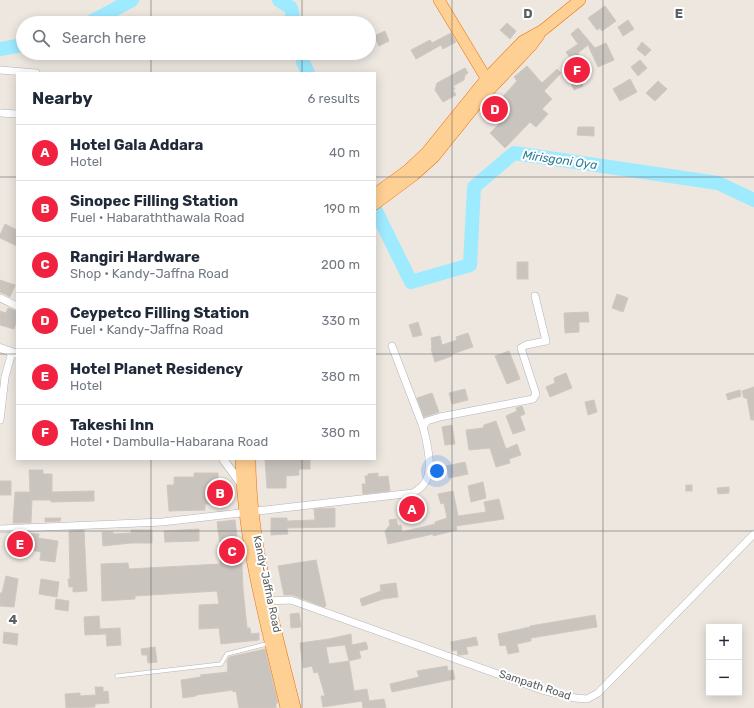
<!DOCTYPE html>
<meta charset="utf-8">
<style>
body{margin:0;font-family:Rubik,sans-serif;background:#f6f6f7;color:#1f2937}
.controls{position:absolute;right:12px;bottom:12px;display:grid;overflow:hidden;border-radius:0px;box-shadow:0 2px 10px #0003}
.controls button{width:36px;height:36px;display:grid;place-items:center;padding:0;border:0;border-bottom:1px solid #e0e1e3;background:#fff;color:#1f2937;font:20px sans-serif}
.you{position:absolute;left:437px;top:471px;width:14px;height:14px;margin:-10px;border:3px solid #fff;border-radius:50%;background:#1a73e8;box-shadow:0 0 0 6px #1a73e833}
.badge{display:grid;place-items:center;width:26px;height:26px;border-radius:50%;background:#f1223f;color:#fff;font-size:13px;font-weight:700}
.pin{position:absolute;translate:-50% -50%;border:2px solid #fff;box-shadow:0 1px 4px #0006}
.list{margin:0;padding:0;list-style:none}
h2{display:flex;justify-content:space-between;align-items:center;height:52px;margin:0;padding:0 16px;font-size:17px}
h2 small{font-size:13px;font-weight:400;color:#747a83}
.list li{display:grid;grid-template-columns:26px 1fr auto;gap:12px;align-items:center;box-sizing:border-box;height:56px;padding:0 16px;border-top:1px solid #e0e1e3}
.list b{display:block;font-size:15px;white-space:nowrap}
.list p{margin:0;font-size:13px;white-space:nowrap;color:#747a83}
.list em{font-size:13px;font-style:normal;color:#747a83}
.icon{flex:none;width:22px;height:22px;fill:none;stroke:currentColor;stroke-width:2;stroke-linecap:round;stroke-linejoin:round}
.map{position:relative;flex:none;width:754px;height:708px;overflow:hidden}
.search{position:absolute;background:#fff;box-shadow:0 2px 10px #0003;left:16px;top:16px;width:360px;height:44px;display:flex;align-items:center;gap:10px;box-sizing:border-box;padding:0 14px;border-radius:22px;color:#747a83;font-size:15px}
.panel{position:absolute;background:#fff;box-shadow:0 2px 10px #0003;left:16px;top:72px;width:360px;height:388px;border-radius:0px}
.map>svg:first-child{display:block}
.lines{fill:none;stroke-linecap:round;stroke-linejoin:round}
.river{stroke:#9eeaff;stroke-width:14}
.building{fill:#cac4bf;stroke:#d2c7be;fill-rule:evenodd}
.service-casing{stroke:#b1b5b9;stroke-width:4.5}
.minor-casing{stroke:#b1b5b9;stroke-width:8}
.tertiary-casing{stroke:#b1b5b9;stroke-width:9}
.trunk-casing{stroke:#ed6f00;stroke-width:12}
.service{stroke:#fff;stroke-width:3.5}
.minor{stroke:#fff;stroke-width:7}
.tertiary{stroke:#fff;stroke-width:8}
.trunk{stroke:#ffd094;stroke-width:11}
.grid{fill:none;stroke:#595f62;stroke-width:1;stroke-opacity:0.55}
.labels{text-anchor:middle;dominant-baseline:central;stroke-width:4;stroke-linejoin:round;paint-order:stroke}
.street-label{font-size:11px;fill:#595f62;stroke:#fff}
.water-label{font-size:12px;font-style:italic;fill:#307b9a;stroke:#fff}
.grid-label{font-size:13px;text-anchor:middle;font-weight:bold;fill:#595f62;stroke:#fff;stroke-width:4;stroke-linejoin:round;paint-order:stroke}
</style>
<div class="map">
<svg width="754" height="708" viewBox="0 0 754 708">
<rect width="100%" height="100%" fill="#ede7e0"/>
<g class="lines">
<!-- river -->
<g class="river">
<path d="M279 0 291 8 294 23"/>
<path d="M89 23 132 0"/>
<path d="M0 49 23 45"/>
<path d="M301 53 303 62 308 73"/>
<path d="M375 209 411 282 470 265 474 187 514 153 718 183 754 200"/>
</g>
</g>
<!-- building -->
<g class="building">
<path d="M605 6 616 21 602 31 600 28 597 30 588 18Z"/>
<path d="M628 20 634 29 623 36 618 27Z"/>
<path d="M507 23 516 31 510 39 500 30Z"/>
<path d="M578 28 595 48 606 43 614 60 598 67 588 45 578 53 583 61 576 66 566 52 578 44 571 34Z"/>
<path d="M385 31 389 41 379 46 374 36Z"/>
<path d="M451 33 456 42 443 49 441 45 416 59 411 50 430 40 432 43Z"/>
<path d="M642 42 651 50 645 56 637 49Z"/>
<path d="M640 60 647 68 638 76 631 67Z"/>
<path d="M527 66 542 83 557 69 561 73 544 91 552 99 542 109 548 114 536 127 530 122 505 148 490 133 509 114 497 103 517 81 514 77Z"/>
<path d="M465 68 468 73 465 75 464 80 453 86 455 89 453 90 456 95 443 102 435 90 437 83Z"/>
<path d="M578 72 583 86 574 90 568 76Z"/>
<path d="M630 79 637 92 620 101 613 89Z"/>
<path d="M658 81 667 89 655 101 646 93Z"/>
<path d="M578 127H594V136L577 135Z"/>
<path d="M5 224 17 230V246L0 238V235Z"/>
<rect x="517" y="262" width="11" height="17"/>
<path d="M0 280 15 285 10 297 0 292Z"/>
<path d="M617 294 628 298 623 312 612 308Z"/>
<path d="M8 308 17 311V320L14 329 0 325V311L6 313Z"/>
<path d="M588 312 589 322H579V332L565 333 564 313Z"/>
<path d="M418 322 422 335 413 337 409 325Z"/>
<path d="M468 333 473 347 452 354V356L435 362 431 349H432L431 338 440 336 442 345 457 340 456 337Z"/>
<path d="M509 351 520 379 507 384 495 356Z"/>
<path d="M566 373 572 388 550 397 546 387 555 383 554 378Z"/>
<path d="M754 387V420H751L747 398H744L742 391Z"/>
<path d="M465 389 468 400 452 404 449 393Z"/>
<path d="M740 390 741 396 728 400 726 394Z"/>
<path d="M432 393 439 412 424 417 417 398Z"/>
<path d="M594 400 597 412 588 415 585 402Z"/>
<path d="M522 406 525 414 520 416 525 430 513 434 506 416 517 411 516 408Z"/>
<path d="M496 421 506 449 517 444 521 455 509 459 510 463 496 467 490 448 469 450 466 430 483 428 484 425Z"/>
<path d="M452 425 455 444 445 445 442 427Z"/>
<path d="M265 459H310V469H299V475L286 476V488H267Z"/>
<path d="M465 462 468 474 449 478 446 466Z"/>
<path d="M29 470H43V474H52V492L94 491V501L51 502V500H32L31 523H13L15 492H30Z"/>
<path d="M194 473H218V488H222V504H205V510L169 511 167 485H174V477H194Z"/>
<path d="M378 473V477L388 476 390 491 363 494 362 484H366L365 476H368V474Z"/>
<rect x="0" y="481" width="11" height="14"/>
<path d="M483 482 486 498 471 502 468 486Z"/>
<rect x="686" y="485" width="6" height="6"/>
<path d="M729 487V493L718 494 717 488Z"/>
<path d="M453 491 458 516 486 512 484 502 499 499 504 519 456 526 457 530 433 536V534L388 544 385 531 390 525 389 520 396 519 398 526 401 525 402 532 435 524V522L447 518 444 503 441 504 438 494Z"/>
<path d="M335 508V527L287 528 288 534 271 535V518H287V521L315 520 314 509Z"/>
<path d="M45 518H61L60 521 45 522Z"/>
<path d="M235 520 238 544 241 543 243 589 247 628H250L251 634 259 633V640L221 644 219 628 199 629V605L219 604 217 591 135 596V599L102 601 101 564 128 563 129 569 220 564 218 545H220L217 522Z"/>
<path d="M199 529V541L165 542 164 531Z"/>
<path d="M84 530 87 591 73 592V587H69L68 579H70L69 531Z"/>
<path d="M131 530H152V543H131L103 546 102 532H113V534L131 533Z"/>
<path d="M22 533 39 534 38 538 58 541 55 562 40 560 41 552 19 548Z"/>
<path d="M316 560 326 606 324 607 293 595H284L278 566Z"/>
<path d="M6 576 18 579 14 607 0 606V593H2Z"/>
<path d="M41 579 59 582 57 597 39 594Z"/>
<path d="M396 583 398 597 383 599 362 606 360 599 381 591 380 585Z"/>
<path d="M56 599 69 601 68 611 55 609Z"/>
<path d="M299 613 301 627 291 628 290 614Z"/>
<path d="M595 615 597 627 531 638V641L517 644 519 652 508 654 506 645 500 646 498 634 530 627V626Z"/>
<path d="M99 616 100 629 120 628 121 645 107 646 106 634 85 635 84 617Z"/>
<path d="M4 632 18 634 17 645 3 643Z"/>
<path d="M351 634 352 645 366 642 368 649 359 651 361 658 349 661 354 691 367 689 369 701 384 699 386 708H363L362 701 323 707 321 696H325L318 672 314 673 312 666 303 668 300 643 329 639ZM345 645 349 661 329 664 326 647Z"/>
<path d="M476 637 478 645 466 647 468 654 460 655H458L457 650 452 651 451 642Z"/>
<path d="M155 647 157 662 148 663 147 655H142L141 649Z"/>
<path d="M265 649 278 703H276V708H239L236 691 233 692V690L196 695V696L183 698 181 680 201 677 200 675 228 672 227 669H228L227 661 229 657Z"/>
<path d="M447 666 448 671 453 670 455 679 392 692 390 684 419 677 417 671Z"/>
<path d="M95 687H103V692L108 691 109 703 95 704V707L66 708 65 694 80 693V696L96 695Z"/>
</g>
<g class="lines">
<defs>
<path id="service" d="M117 676 221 664 227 654 270 643"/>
<g id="minor">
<path d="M0 70 36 73"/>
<path d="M0 113 17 114"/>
<path d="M0 298 17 306"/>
<path d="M392 346 423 427"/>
<path d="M0 420 5 377 12 352"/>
<path d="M0 529 162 522 413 493C416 491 421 488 423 485 435 473 427 442 423 427L427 421 440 417 533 399 536 394 521 348 526 345 546 341 535 296"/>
<path d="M265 601 291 600 542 690 575 698 587 699 598 693 754 534"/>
</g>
<g id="tertiary">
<path d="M0 348 17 354"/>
<path d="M223 459 242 485"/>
</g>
<g id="trunk">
<path d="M439 0 489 83"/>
<path d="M375 194 408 170 427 152 486 79 523 41 543 30 580 0"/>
<path d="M375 204 414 175 434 157 479 101 531 46 539 35"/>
<path d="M241 459C243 544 267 626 286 708"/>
<path d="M250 459C250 544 275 626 295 708"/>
</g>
</defs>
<!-- service casing -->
<use href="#service" class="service-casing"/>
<!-- minor casing -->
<use href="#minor" class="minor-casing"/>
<!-- tertiary casing -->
<use href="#tertiary" class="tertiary-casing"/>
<!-- trunk casing -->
<use href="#trunk" class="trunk-casing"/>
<!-- service -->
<use href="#service" class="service"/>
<!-- minor -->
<use href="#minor" class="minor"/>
<!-- tertiary -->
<use href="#tertiary" class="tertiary"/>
<!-- trunk -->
<use href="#trunk" class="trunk"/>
</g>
<!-- grid -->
<path class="grid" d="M151 0V23M302 0V23M452 0V708M603 0V708M151 53V73M302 53V73M0 177H17M375 177H754M0 354H17M375 354H754M151 459V708M302 459V708M0 531H754"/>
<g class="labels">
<!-- street labels -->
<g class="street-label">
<text transform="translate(267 584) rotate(78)">Kandy-Jaffna Road</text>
<text transform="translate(535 685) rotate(18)">Sampath Road</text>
</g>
<!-- water labels -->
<g class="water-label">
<text transform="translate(560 160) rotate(8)">Mirisgoni Oya</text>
</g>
</g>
<g class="grid-label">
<text x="528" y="18">D</text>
<text x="679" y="18">E</text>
<text x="13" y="624">4</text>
</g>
</svg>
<div class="controls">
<button>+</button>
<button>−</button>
</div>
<div class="you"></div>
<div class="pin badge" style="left:412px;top:509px">A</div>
<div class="pin badge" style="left:220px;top:493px">B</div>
<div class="pin badge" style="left:232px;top:551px">C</div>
<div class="pin badge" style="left:495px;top:109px">D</div>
<div class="pin badge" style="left:20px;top:544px">E</div>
<div class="pin badge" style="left:577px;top:70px">F</div>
<div class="search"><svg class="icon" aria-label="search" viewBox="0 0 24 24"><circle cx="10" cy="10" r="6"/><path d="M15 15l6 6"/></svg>Search here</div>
<section class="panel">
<h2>Nearby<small>6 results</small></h2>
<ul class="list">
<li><span class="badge">A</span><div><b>Hotel Gala Addara</b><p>Hotel</p></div><em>40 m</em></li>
<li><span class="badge">B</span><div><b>Sinopec Filling Station</b><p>Fuel · Habaraththawala Road</p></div><em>190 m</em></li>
<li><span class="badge">C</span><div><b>Rangiri Hardware</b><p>Shop · Kandy-Jaffna Road</p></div><em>200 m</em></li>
<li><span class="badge">D</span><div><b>Ceypetco Filling Station</b><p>Fuel · Kandy-Jaffna Road</p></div><em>330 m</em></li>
<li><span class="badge">E</span><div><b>Hotel Planet Residency</b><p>Hotel</p></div><em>380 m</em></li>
<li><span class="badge">F</span><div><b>Takeshi Inn</b><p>Hotel · Dambulla-Habarana Road</p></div><em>380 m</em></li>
</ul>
</section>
</div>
